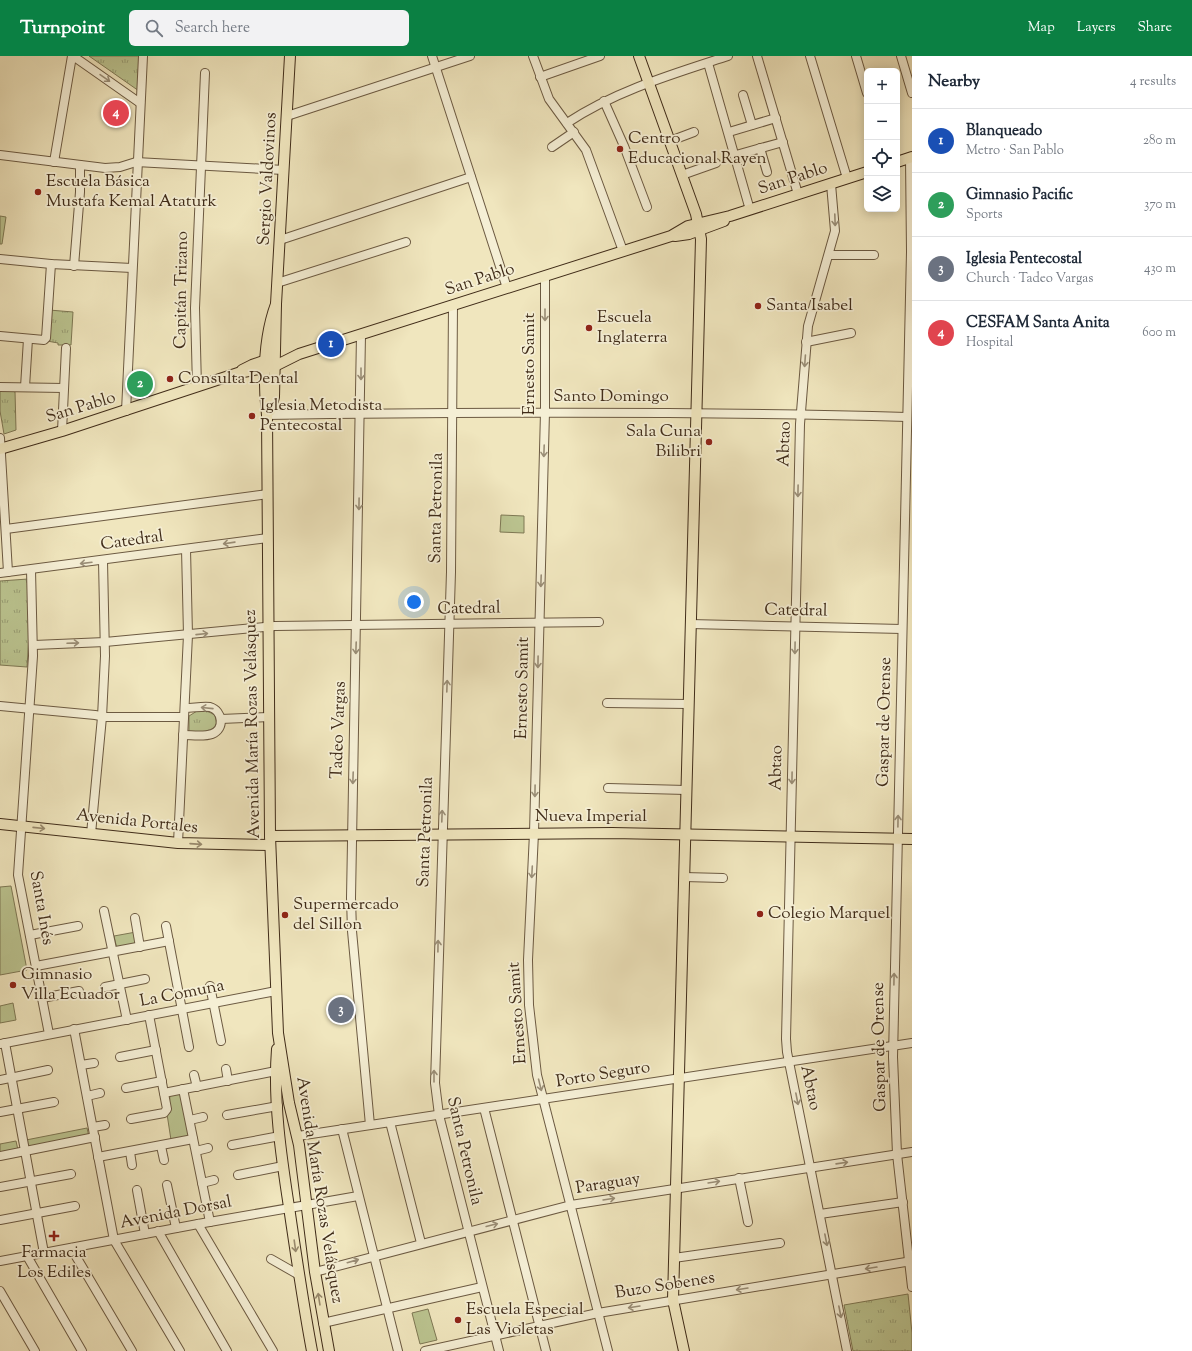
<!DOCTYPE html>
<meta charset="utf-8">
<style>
body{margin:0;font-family:"Sorts Mill Goudy",serif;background:#f2f2f3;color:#1f2937}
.controls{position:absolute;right:12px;top:12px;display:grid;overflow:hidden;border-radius:6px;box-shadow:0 2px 10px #0003}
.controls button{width:36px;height:36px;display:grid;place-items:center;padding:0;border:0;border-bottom:1px solid #e0e1e3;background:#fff;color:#1f2937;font:20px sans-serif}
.you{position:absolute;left:414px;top:546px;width:14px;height:14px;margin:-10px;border:3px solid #fff;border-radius:50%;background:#1a73e8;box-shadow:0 0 0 6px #1a73e833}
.badge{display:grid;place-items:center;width:26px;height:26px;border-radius:50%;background:#0b8043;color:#fff;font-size:13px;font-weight:700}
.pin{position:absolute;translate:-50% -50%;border:2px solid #fff;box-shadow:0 1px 4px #0006}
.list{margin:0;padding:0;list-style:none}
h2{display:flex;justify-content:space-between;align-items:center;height:52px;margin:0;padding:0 16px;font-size:17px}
h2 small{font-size:13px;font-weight:400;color:#747a83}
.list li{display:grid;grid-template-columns:26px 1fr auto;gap:12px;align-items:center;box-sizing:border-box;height:64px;padding:0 16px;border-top:1px solid #e0e1e3}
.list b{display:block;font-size:15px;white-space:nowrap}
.list p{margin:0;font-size:13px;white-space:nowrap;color:#747a83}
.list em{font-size:13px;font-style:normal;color:#747a83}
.icon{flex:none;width:22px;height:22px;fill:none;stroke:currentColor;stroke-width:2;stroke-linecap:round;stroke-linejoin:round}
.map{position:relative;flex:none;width:912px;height:1295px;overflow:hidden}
header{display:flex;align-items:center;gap:24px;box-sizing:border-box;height:56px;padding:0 20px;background:#0b8043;color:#fff}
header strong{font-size:19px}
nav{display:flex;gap:22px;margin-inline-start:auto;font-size:14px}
.search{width:280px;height:36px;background:#f2f2f3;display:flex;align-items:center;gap:10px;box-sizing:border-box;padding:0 14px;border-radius:6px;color:#747a83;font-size:15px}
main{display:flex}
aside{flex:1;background:#fff}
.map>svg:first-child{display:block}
.green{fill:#bbc490;stroke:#7e7854}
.park{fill:url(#park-tufts);stroke:#7e7854}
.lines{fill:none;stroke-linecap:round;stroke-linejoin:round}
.minor-casing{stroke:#6c5a42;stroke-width:10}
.major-casing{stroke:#402c19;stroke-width:12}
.minor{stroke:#f5efd5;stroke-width:8}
.major{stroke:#f0e6be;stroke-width:10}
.oneway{stroke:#9a8e77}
.oneway2{stroke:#98896c}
.poi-dot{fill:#8f2418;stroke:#f5efd5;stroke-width:1.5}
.labels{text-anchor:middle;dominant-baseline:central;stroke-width:3.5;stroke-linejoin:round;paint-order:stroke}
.poi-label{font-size:17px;fill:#402c19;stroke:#f5efd5;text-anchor:start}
.street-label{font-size:17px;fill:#402c19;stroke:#f5efd5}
</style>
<header>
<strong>Turnpoint</strong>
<div class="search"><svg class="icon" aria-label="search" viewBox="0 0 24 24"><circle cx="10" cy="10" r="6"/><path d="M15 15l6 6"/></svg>Search here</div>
<nav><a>Map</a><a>Layers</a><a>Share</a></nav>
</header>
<main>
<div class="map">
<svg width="912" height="1295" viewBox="0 0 912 1295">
<defs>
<pattern id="park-tufts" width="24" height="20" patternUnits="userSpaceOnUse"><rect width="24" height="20" fill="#bbc490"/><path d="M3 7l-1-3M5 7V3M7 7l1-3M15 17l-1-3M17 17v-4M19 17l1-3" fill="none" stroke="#999f75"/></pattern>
</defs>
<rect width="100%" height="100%" fill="#f0e6be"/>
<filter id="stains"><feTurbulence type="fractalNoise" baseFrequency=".005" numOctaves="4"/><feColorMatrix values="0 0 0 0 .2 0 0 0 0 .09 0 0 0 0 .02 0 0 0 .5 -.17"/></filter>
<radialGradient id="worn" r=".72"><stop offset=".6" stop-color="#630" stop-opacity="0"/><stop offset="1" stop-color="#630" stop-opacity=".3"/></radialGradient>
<!-- green -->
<g class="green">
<path d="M0 160 6 161 2 188H0Z"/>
<path d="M501 459 524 460V477L500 476Z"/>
<path d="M11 830 27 914 0 919V831Z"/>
<path d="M136 876 138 889 117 893 114 880Z"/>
<path d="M13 947 16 964 0 967V950Z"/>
<path d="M180 1035 189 1081 171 1084 167 1058 170 1057 169 1052 170 1039Z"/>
<path d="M87 1072 89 1081 27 1093 26 1084Z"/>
<path d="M16 1085 18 1094 0 1098V1088Z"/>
<path d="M428 1253 437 1284 420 1288 412 1257Z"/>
</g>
<!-- park -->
<g class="park">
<path d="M89 0H140L139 35Z"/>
<path d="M49 254 73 256 71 289H58V287L47 285Z"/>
<path d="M0 334 15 335 16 374 4 378 0 355Z"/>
<path d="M28 523 29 579 27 611 0 609V525Z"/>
<path d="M197 655H207L215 659 217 670 209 676H189V660Z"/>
<path d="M908 1238 912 1277V1295H853L844 1249Z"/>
</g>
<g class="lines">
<defs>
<g id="minor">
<path d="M73 0 140 47"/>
<path d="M432 0 507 232"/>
<path d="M533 0 549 43 586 94 623 195"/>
<path d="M757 0 798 138"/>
<path d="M810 0 847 122"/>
<path d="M856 0 867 37"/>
<path d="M901 0 912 37"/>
<path d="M708 7 750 154"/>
<path d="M540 21 600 0"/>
<path d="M743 39 752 69"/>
<path d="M604 45 624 90 647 151"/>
<path d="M287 60 470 0"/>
<path d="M567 67C615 35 673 18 728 0"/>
<path d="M729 76 776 62"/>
<path d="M670 85 694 76"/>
<path d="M552 91 574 76"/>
<path d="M760 92 767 116"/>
<path d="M0 99 105 112 120 111 136 106 284 114"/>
<path d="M736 99 783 86"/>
<path d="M910 102 911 196 893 1001 897 1098 912 1231"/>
<path d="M54 106 72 0"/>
<path d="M682 119 716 107"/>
<path d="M831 128 835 175 808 270 800 368 786 983 787 996 847 1295"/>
<path d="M280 184 471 121"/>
<path d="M829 199H874"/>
<path d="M0 203 51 208 132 212"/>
<path d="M74 210 80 136V109"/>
<path d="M545 220V356L534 777 528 904 529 949 537 1019 608 1295"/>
<path d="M277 227 406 186"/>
<path d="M453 249 451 516 435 1027 439 1059 499 1295"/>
<path d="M361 279 351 842 352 875 370 1069"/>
<path d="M0 280 44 284 46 282 51 208"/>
<path d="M806 286 851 277"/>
<path d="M0 331 64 332"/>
<path d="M25 331 28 283"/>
<path d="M197 331 195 252 205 17"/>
<path d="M126 355 143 0"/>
<path d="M267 359C481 356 694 355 907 361"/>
<path d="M62 375 66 292"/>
<path d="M0 382 8 516"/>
<path d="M6 473 268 438"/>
<path d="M31 514 33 600 18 819 49 978"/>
<path d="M0 517 268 482"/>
<path d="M690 568 902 573"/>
<path d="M34 589 105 586 275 570 599 566"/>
<path d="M607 647 688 648"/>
<path d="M0 650 95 659 106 661H184"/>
<path d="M221 663 269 661"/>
<path d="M183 679C192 679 204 681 212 678 225 673 223 655 210 651 203 650 193 652 185 652"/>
<path d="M608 732 686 734"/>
<path d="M91 778 102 661 105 600 103 505"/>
<path d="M178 787 188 579 186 493"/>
<path d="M684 821 723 822"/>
<path d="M104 855 127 964"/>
<path d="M135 862 140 891"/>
<path d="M166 870 189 991"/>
<path d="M30 879 78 870"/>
<path d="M36 910 169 885"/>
<path d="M210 930 221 985"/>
<path d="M105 931 145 923"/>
<path d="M42 942 79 935"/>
<path d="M74 973 114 1184 180 1295"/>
<path d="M5 987 44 1197"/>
<path d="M0 988 276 935"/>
<path d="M120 1001 156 994"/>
<path d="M81 1009 94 1007"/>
<path d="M226 1013 228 1025"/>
<path d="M194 1019 197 1031"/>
<path d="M0 1024 48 1014"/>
<path d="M126 1032 162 1025"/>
<path d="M183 1033 210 1166"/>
<path d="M164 1037 276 1015"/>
<path d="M87 1040 100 1037"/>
<path d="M484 1052 546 1295"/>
<path d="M0 1056 54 1046"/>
<path d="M227 1059 278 1050"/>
<path d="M131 1063 164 1057 167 1053 149 959"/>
<path d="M190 1064 203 1061"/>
<path d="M390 1066 421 1187"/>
<path d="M93 1071 105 1069"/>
<path d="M342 1073 398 1295"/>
<path d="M298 1080 912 987"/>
<path d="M232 1089 280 1080"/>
<path d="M161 1090 164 1104"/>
<path d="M196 1095 208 1092"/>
<path d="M130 1096 132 1109"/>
<path d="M0 1100 95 1081"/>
<path d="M98 1101 193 1083"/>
<path d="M238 1119 283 1110"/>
<path d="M739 1122 748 1166"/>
<path d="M202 1127 214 1124"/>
<path d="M167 1129 176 1172"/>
<path d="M0 1131 71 1118"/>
<path d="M137 1134 145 1178"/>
<path d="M820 1158 903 1146"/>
<path d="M0 1164 75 1150"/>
<path d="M198 1168 273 1295"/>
<path d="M158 1175 227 1295"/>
<path d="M71 1192 132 1295"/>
<path d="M27 1200 82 1295"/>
<path d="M674 1202 780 1187"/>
<path d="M271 1203 299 1219"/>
<path d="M0 1205 198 1168 358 1140"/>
<path d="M315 1216 571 1149 912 1096"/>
<path d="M0 1235 35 1295"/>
<path d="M323 1267 482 1231"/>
<path d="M425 1295 598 1257 912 1205"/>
</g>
<g id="major">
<path d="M639 0 696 158 701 183 673 1244 684 1295"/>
<path d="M897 106 912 101"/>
<path d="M675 180 689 178 724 165"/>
<path d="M276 248C263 283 263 322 267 359L270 780 278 977 289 1047 299 1089 315 1216 329 1295"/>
<path d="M242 314 252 309 272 302"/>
<path d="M270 355 274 341 276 248 290 0"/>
<path d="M0 393 62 375 238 317 275 310 299 298 671 180 688 170 730 160 867 116"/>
<path d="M0 768 178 787 270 789"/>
<path d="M270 780 612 777 912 783"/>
<path d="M277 993C273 1045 281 1099 289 1151 296 1199 303 1247 312 1295"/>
</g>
</defs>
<!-- minor casing -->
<use href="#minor" class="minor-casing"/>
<!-- major casing -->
<use href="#major" class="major-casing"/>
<!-- minor -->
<use href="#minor" class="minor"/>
<!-- major -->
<use href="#major" class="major"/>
</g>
<!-- one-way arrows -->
<defs><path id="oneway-shaft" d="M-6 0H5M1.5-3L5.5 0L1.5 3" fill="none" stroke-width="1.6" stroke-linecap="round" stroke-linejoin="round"/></defs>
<g class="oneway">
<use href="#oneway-shaft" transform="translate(105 22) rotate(35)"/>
<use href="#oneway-shaft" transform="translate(835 164) rotate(88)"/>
<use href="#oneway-shaft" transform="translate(545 259) rotate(90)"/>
<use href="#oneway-shaft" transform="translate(805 305) rotate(94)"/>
<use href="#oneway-shaft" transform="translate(361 318) rotate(90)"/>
<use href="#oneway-shaft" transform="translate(544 395) rotate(92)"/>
<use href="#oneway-shaft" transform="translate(798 435) rotate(91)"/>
<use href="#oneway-shaft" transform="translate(359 448) rotate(91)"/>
<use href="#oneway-shaft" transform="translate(229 487) rotate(172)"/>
<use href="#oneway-shaft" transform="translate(86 507) rotate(173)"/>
<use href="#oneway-shaft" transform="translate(541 525) rotate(92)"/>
<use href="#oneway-shaft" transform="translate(202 578) rotate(-6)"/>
<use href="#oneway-shaft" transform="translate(73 587) rotate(-2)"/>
<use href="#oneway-shaft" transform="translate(356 592) rotate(92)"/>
<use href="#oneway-shaft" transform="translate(795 592) rotate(91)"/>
<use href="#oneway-shaft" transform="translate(538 606) rotate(91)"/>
<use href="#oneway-shaft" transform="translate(447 630) rotate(-88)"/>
<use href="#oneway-shaft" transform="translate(207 652) rotate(-174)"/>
<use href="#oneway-shaft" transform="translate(353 722) rotate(92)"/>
<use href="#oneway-shaft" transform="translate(792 722) rotate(91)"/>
<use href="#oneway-shaft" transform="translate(535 735) rotate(91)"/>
<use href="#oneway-shaft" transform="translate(442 760) rotate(-88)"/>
<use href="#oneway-shaft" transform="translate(898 765) rotate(-89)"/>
<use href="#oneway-shaft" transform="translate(532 816) rotate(93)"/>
<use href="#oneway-shaft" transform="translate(438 890) rotate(-89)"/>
<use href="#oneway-shaft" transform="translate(894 923) rotate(-89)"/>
<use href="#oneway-shaft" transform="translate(434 1020) rotate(-90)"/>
<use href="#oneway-shaft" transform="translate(540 1029) rotate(76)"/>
<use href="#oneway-shaft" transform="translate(797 1043) rotate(79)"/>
<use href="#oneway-shaft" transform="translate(842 1107) rotate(-8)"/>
<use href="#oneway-shaft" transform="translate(714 1126) rotate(-9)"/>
<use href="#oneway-shaft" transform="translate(609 1143) rotate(-9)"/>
<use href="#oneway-shaft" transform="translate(492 1169) rotate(-14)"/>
<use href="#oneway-shaft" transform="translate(826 1184) rotate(79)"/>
<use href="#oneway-shaft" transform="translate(353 1205) rotate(-16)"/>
<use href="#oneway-shaft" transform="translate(871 1212) rotate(171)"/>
<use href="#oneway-shaft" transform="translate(742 1233) rotate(171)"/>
<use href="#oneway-shaft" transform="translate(634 1251) rotate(171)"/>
<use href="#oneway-shaft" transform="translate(840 1256) rotate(79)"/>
</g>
<g class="oneway2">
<use href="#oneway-shaft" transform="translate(39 772) rotate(6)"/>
<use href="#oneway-shaft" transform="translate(196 788) rotate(4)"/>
<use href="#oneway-shaft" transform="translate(295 1190) rotate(82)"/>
<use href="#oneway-shaft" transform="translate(319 1243) rotate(-99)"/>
</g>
<!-- markers -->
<g class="poi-dot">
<circle cx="620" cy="93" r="4"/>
<circle cx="38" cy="136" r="4"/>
<circle cx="758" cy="250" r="4"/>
<circle cx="589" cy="272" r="4"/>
<circle cx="170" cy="323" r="4"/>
<circle cx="252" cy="360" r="4"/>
<circle cx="709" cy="386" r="4"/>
<circle cx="760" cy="858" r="4"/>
<circle cx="285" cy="859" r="4"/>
<circle cx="13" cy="929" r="4"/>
<path d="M52 1174h4v4h4v4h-4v4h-4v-4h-4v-4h4z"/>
<circle cx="458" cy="1264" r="4"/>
</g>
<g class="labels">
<!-- poi labels -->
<g class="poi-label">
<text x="628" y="83">Centro<tspan x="628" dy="20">Educacional Rayen</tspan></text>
<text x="46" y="126">Escuela Básica<tspan x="46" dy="20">Mustafa Kemal Ataturk</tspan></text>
<text x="766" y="250">Santa Isabel</text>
<text x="597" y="262">Escuela<tspan x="597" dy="20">Inglaterra</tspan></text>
<text x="178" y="323">Consulta Dental</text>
<text x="260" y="350">Iglesia Metodista<tspan x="260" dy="20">Pentecostal</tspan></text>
<text x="701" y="376" text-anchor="end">Sala Cuna<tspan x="701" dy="20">Bilibri</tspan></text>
<text x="293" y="849">Supermercado<tspan x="293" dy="20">del Sillon</tspan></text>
<text x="768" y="858">Colegio Marquel</text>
<text x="21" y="919">Gimnasio<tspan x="21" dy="20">Villa Ecuador</tspan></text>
<text x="54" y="1197" text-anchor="middle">Farmacia<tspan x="54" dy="20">Los Ediles</tspan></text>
<text x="466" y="1254">Escuela Especial<tspan x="466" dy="20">Las Violetas</tspan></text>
</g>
<!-- street labels -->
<g class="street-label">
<text transform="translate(268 123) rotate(-87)">Sergio Valdovinos</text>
<text transform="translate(793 123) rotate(-18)">San Pablo</text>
<text transform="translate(480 224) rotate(-18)">San Pablo</text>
<text transform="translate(182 234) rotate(-89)">Capitán Trizano</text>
<text transform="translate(530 308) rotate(-90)">Ernesto Samit</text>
<text x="611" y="341">Santo Domingo</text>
<text transform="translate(81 352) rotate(-17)">San Pablo</text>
<text transform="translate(785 388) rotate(-88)">Abtao</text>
<text transform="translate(437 452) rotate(-89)">Santa Petronila</text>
<text transform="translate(132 485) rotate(-8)">Catedral</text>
<text transform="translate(469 553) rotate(-1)">Catedral</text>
<text transform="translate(796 555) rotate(1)">Catedral</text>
<text transform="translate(523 632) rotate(-89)">Ernesto Samit</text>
<text transform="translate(885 666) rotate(-89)">Gaspar de Orense</text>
<text transform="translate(253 668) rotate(-91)">Avenida María Rozas Velásquez</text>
<text transform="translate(339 674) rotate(-88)">Tadeo Vargas</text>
<text transform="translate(777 712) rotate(-89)">Abtao</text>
<text x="591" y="761">Nueva Imperial</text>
<text transform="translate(137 766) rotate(6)">Avenida Portales</text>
<text transform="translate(426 776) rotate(-88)">Santa Petronila</text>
<text transform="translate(41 852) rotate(80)">Santa Inés</text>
<text transform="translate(182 938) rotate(-11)">La Comuna</text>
<text transform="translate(518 957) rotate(-94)">Ernesto Samit</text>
<text transform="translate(880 991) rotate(-91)">Gaspar de Orense</text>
<text transform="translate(603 1019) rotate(-9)">Porto Seguro</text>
<text transform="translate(810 1032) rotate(78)">Abtao</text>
<text transform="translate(464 1095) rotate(77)">Santa Petronila</text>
<text transform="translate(608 1128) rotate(-9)">Paraguay</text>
<text transform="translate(319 1134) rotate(81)">Avenida María Rozas Velásquez</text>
<text transform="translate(176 1157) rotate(-11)">Avenida Dorsal</text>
<text transform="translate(665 1230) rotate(-9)">Buzo Sobenes</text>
</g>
</g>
<rect width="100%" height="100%" filter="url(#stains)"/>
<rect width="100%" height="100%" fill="url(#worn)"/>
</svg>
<div class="controls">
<button>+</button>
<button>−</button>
<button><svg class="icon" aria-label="locate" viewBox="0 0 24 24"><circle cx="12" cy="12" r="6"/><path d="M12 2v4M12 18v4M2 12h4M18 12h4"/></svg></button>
<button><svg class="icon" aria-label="layers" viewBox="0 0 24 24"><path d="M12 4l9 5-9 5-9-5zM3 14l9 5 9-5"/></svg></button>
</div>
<div class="you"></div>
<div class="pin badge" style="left:331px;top:288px;background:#1a4fb4">1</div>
<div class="pin badge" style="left:140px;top:328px;background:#2e9e5b">2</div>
<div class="pin badge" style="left:341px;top:954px;background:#6b7280">3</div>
<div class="pin badge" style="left:116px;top:57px;background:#e0444e">4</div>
</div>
<aside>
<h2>Nearby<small>4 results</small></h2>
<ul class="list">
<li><span class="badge" style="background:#1a4fb4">1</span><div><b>Blanqueado</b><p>Metro · San Pablo</p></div><em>280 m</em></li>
<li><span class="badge" style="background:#2e9e5b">2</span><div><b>Gimnasio Pacific</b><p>Sports</p></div><em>370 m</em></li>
<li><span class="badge" style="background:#6b7280">3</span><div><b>Iglesia Pentecostal</b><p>Church · Tadeo Vargas</p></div><em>430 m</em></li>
<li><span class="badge" style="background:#e0444e">4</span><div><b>CESFAM Santa Anita</b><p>Hospital</p></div><em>600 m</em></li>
</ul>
</aside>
</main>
